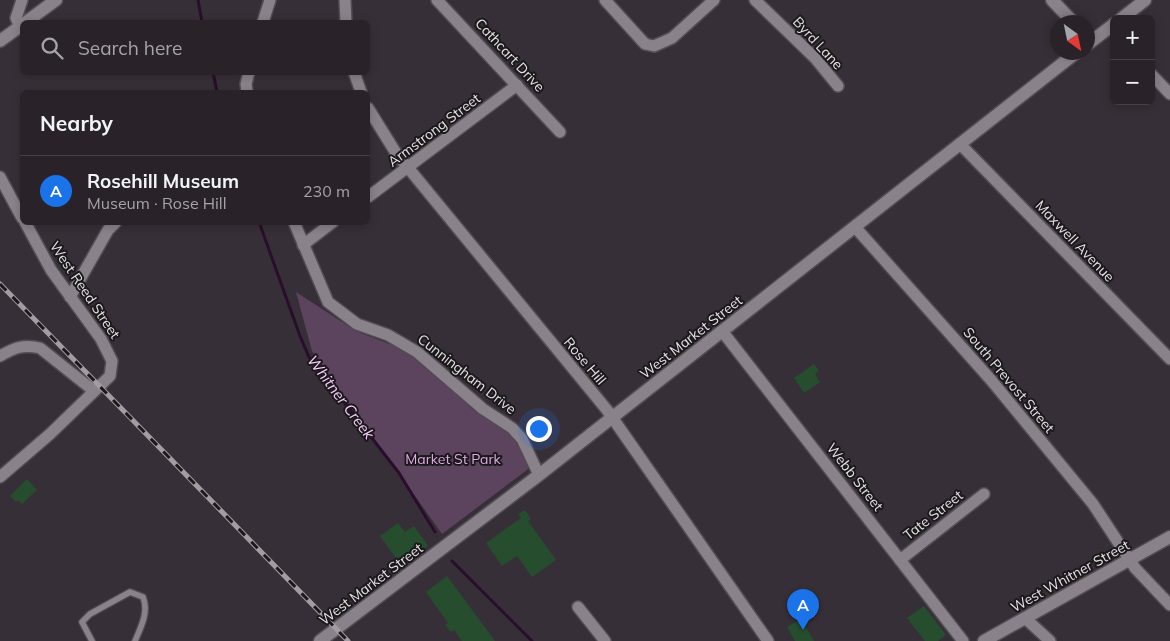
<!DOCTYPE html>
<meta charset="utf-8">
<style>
body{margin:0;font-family:Mulish,sans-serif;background:#352f35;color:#f1f3f6}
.controls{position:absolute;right:15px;top:15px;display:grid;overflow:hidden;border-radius:8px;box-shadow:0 2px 8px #0003}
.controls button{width:45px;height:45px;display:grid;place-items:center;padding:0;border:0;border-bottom:1px solid #454046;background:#292329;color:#f1f3f6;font:25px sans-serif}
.compass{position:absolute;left:1050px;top:15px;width:45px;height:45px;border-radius:50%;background:#292329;box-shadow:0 2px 8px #0003;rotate:147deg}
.you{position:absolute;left:538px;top:428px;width:18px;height:18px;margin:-12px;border:4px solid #fff;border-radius:50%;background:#1a73e8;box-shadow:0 0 0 8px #1a73e833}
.badge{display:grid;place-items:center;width:32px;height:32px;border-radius:50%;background:#1a73e8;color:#fff;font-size:16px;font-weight:700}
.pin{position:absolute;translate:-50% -41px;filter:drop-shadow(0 1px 2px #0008)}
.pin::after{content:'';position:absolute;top:26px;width:18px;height:15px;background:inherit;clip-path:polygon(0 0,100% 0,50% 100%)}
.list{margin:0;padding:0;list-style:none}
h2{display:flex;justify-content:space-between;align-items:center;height:65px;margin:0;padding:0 20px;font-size:21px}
h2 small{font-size:16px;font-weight:400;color:#a5a4a8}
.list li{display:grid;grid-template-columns:32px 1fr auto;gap:15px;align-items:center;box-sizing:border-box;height:70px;padding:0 20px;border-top:1px solid #454046}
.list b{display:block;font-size:19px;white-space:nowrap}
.list p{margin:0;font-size:16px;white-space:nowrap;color:#a5a4a8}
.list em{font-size:16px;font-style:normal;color:#a5a4a8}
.icon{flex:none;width:28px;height:28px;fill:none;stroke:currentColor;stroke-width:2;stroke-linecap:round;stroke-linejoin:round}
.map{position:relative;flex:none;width:1170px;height:641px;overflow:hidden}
.search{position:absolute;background:#292329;box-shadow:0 2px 8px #0003;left:20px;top:20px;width:350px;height:55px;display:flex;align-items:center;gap:12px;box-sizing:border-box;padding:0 18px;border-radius:8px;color:#a5a4a8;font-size:19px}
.panel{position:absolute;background:#292329;box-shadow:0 2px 8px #0003;left:20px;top:90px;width:350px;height:135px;border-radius:8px}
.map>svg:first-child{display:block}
.green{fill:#5c435e}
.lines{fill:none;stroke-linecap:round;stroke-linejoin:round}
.stream{stroke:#290d2c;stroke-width:3}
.building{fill:#264d2e}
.lane-casing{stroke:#524c53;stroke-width:8}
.street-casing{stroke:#524c53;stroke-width:14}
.secondary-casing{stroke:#524c53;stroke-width:15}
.lane{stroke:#8a828b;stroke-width:5.5}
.street{stroke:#8a828b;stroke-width:11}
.secondary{stroke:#8a828b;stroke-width:12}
.rail-casing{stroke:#a39da3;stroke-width:5}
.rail{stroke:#1c191c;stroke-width:3;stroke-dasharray:9;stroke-linecap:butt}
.labels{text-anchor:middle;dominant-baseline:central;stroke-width:4;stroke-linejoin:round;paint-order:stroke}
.street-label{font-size:14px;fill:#e7e2e7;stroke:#1c191c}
.park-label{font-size:14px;fill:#dea8e3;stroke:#1c191c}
.water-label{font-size:15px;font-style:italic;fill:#f9cdfd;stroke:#1c191c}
</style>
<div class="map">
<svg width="1170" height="641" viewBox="0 0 1170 641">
<rect width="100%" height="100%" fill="#372f37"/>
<!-- green -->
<path class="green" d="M296 292 356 331 402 349 439 376 472 409 515 436 530 465 527 470 442 534 312 351Z"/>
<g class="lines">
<!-- stream -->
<g class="stream">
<path d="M198 0 202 22"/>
<path d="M213 72 217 92"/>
<path d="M259 222 300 336 309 357 399 473 435 532"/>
<path d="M452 561 532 641"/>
</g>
</g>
<!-- building -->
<g class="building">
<path d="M814 364 819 371 815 374 820 382 804 393 794 378Z"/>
<path d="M27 479 37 490 22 504 18 500 16 502 10 496Z"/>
<path d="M525 510 531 519 528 521 556 560 532 577 517 556 502 566 486 543 521 518 518 514Z"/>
<path d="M398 523 405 532 414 526 428 546 401 565 380 536Z"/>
<path d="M447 576 495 641H462L454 630 451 632 445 625 448 623 426 592Z"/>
<path d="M924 606 946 635 938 641H925L907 618Z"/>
<path d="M801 619 814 641H795L787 627Z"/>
</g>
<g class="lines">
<defs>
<path id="lane" d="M92 641 82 622 90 614 130 592 143 597C149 612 141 627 135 641"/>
<g id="street">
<path d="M345 0 346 22"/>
<path d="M437 0 560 132"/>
<path d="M605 0 645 44 654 46 672 38 714 0"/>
<path d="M755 0 815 58 838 86"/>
<path d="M263 22 270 0"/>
<path d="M20 27 16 18 22 0"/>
<path d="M354 72 361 92"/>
<path d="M1151 74 1170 94"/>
<path d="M247 92 246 84 249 72"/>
<path d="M368 108 396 153 607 410 768 641"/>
<path d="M960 144 1170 359"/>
<path d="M0 177 22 218"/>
<path d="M368 197 517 85"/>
<path d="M294 222 328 302 357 324 388 335 417 352 483 409 512 428 522 439 539 475"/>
<path d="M855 227 991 380 1093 504 1135 568 1170 605"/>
<path d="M303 245 333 222"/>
<path d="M70 297 108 230 116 222"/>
<path d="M722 331 963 641"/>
<path d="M0 356C14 348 23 344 40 348L94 391"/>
<path d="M0 477 50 434 110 376 112 361 101 339 51 270 25 222"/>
<path d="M900 560 984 494"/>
<path d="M578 607 605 641"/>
<path d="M1025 618 1050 641"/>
</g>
<g id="secondary">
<path d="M1052 0 1073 22"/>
<path d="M1121 19 1145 0"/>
<path d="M26 22 56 0"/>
<path d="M0 41 22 25"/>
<path d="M1088 44 1114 24"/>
<path d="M320 641 539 475 1077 52"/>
<path d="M984 641 1170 537"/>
</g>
</defs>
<!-- lane casing -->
<use href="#lane" class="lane-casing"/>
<!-- street casing -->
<use href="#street" class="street-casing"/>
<!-- secondary casing -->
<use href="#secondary" class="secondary-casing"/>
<!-- lane -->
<use href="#lane" class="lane"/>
<!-- street -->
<use href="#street" class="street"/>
<!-- secondary -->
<use href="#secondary" class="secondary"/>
<defs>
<path id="rail" d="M0 284 348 641"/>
</defs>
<!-- rail casing -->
<use href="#rail" class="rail-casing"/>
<!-- rail -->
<use href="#rail" class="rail"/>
</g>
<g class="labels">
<!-- street labels -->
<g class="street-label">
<text transform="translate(818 43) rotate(47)">Byrd Lane</text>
<text transform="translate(510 55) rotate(47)">Cathcart Drive</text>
<text transform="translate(434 130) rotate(-37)">Armstrong Street</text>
<text transform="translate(1075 241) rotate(46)">Maxwell Avenue</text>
<text transform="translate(85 290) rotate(56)">West Reed Street</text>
<text transform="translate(691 337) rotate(-38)">West Market Street</text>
<text transform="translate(585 361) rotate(50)">Rose Hill</text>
<text transform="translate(467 374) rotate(38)">Cunningham Drive</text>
<text transform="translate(1009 380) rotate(50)">South Prevost Street</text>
<text transform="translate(855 477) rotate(52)">Webb Street</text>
<text transform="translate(933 515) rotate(-38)">Tate Street</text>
<text transform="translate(1070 576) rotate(-29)">West Whitner Street</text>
<text transform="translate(371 584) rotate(-37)">West Market Street</text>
</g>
<!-- park labels -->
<g class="park-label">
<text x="453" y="459">Market St Park</text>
</g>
<!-- water labels -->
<g class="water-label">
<text transform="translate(341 397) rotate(53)">Whitner Creek</text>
</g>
</g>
</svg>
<div class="controls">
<button>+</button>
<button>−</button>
</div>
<svg class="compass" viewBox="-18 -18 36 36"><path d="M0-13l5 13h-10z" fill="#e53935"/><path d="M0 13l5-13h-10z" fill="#a5a4a8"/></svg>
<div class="you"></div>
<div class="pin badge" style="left:803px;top:630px">A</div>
<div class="search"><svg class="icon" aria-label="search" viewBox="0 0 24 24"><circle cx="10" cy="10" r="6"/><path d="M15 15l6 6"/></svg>Search here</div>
<section class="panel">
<h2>Nearby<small></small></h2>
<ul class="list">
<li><span class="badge">A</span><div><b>Rosehill Museum</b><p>Museum · Rose Hill</p></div><em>230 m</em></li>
</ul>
</section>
</div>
